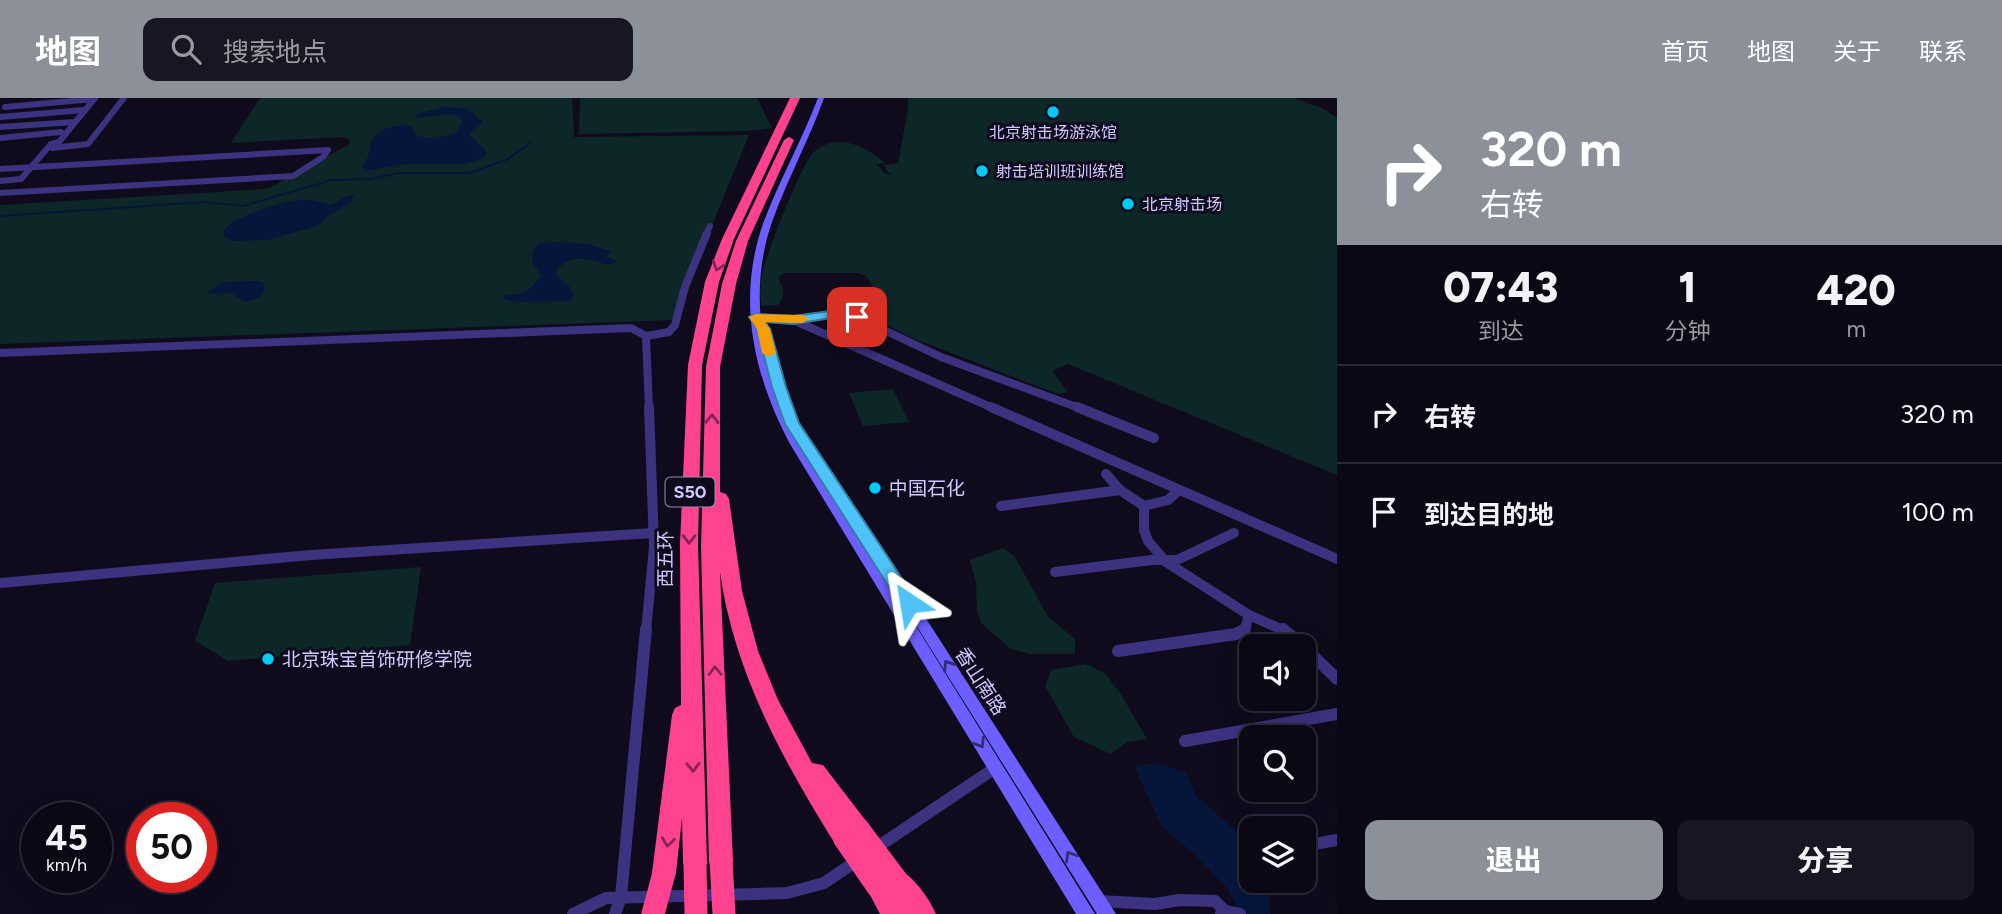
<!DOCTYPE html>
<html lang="zh">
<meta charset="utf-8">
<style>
body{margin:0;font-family:Figtree,"Noto Sans SC",sans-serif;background:#191623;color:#f1f3f6;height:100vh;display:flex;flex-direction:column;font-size:26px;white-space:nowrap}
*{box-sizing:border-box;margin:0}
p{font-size:23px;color:#9a9aa1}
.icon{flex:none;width:38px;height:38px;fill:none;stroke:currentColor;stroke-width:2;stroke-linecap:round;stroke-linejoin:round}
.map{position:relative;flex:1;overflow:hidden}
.details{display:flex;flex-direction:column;background:#0b0816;width:665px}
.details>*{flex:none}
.guide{background:#8c9099;color:#fff;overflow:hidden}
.tools{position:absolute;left:1239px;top:536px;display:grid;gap:14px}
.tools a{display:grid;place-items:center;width:77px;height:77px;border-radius:14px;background:#0b0816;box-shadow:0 7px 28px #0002,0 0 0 2px #2b2935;font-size:35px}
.speed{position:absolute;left:21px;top:704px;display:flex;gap:14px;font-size:35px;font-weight:700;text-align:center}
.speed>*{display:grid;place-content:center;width:91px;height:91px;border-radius:50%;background:#0b0816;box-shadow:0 7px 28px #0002,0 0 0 2px #2b2935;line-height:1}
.speed small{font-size:18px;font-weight:400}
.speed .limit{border:10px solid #d22;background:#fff;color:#111}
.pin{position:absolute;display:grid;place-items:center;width:60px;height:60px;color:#fff;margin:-30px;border-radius:14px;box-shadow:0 4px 10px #0006}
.me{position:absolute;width:77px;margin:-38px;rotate:327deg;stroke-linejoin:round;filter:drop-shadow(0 0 5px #0008)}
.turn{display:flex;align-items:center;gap:24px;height:147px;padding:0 28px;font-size:32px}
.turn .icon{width:91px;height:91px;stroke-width:2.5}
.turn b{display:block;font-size:49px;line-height:60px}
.eta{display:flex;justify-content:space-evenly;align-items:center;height:119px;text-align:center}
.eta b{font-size:42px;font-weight:800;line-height:49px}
.action{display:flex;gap:14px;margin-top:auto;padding:14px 28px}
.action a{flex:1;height:80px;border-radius:14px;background:#8c9099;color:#fff;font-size:28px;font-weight:800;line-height:80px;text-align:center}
.action a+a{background:#191623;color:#f1f3f6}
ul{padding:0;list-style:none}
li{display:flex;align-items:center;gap:21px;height:98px;padding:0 28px;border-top:2px solid #2b2935}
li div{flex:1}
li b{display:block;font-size:26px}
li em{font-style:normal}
header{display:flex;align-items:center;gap:42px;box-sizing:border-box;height:98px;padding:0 35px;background:#8c9099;color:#fff}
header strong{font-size:33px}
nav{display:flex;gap:38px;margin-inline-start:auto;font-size:24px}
.search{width:490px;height:63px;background:#191623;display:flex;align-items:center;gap:18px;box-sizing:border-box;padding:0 24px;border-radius:14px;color:#9a9aa1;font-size:26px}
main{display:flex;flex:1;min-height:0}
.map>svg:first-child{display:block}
.green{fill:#0d2728}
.water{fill:#06163b}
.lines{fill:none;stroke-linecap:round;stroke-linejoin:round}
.stream{stroke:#06163b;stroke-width:2}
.street-far3{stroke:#3b337f;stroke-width:6}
.street-far2{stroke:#3b337f;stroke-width:8}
.street-far1{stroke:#3b337f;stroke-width:10}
.street{stroke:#3b337f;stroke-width:12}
.secondary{fill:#6c5eff;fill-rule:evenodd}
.highway{fill:#ff4290;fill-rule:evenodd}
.highway-bridge{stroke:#ff4290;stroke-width:23}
.oneway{stroke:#872656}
.oneway2{stroke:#342c77}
.route{fill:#4fc3f7;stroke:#337fa1;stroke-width:2}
.slow{fill:#f59e0b}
.poi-dot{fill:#00caf2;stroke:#0f0b1d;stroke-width:2.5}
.labels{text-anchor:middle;stroke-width:6;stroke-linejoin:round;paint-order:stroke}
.far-poi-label{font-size:16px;fill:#d1c7ff;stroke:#0f0b1d;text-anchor:start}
.shield{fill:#0f0b1d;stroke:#978fbb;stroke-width:2}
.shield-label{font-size:18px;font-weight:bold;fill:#d1c7ff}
.poi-label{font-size:19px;fill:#d1c7ff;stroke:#0f0b1d;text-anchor:start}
.street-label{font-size:19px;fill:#d1c7ff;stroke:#0f0b1d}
</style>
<header>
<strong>地图</strong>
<div class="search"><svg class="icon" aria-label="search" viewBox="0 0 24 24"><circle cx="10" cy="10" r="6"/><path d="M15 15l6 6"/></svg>搜索地点</div>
<nav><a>首页</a><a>地图</a><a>关于</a><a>联系</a></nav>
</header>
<main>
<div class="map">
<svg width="1337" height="816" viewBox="0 0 1337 816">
<rect width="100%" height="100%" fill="#0f0b1d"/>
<g class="green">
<path d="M260 0H572L574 39 749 37 673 222 0 246V107L267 91 350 46 349 41 342 39 231 45Z"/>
<path d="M580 0H757L772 30 748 33 579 36Z"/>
<path d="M908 0H1294L1322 10 1337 20V377L1068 266 1052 273 1068 294 1058 296 912 240 867 216 859 206 860 200 870 193 872 188 866 178 857 175H784L778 180C784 192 786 195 778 207L762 208C759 199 761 185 762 176 767 155 802 62 816 52 840 35 865 48 885 65L877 66 884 75 891 77 883 67 898 65 908 11Z"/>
<path d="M893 291 909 324 863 328 849 295Z"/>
<path d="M1003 450 1015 459 1048 519 1075 541V556H1030L1011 551 982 526 977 514 976 484 970 462Z"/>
<path d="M421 469 410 547 228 563 195 543 215 485Z"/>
<path d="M1085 566 1105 575 1122 598 1147 641 1127 644 1111 656 1074 639 1045 588 1051 572Z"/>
</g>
<g class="water">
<path d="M444 9 467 10 483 24 469 36 487 54 484 60 465 66H407L366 73 363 68C368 61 369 55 371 46 374 30 398 26 411 28L417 38 434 41 455 35 462 26 461 19 449 16 416 20 417 16Z"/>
<path d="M354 97 351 104 328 118 318 128 267 142 232 143 225 139 223 134C230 119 281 104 298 102 310 100 321 104 331 107L347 98Z"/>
<path d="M558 144 587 146 611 153 608 159 616 164 607 167C589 160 573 156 557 171 556 181 560 180 567 186 570 188 571 194 574 198L570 203 519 204 506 202 502 197C524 197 529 195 541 177L533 166 532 154 539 145Z"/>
<path d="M257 183 264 185 265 192 261 199 245 204 231 195 207 196 221 184Z"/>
<path d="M1156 665 1186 674 1196 698 1233 730 1251 756V782H1266L1271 816H1240L1228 791 1191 753 1162 729 1134 668Z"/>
</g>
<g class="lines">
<path class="stream" d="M0 118 205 104 243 108 332 82 370 81 399 75H469L508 61 530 45"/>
<g class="street-far3">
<path d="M5 9 94 1"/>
<path d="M0 19 84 12"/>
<path d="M0 29 75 24"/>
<path d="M0 40 61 34"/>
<path d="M52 50 88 46 124 0"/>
<path d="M0 71 328 52 323 59 293 78 0 95"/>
<path d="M0 83 21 81 51 46 59 44 95 0"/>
<path d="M706 137 710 128"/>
</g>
<g class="street-far2">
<path d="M756 219 793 222 995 311"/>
<path d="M794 222 838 215 857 219 941 259 1082 311"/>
<path d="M646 238 669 234 675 227 685 189 707 135"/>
<path d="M0 255 631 230 646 238 649 311"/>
</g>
<g class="street-far1">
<path d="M991 309 1337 461"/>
<path d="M1077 309 1154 340"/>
<path d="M1106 376 1120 392 1144 408 1168 402 1179 392"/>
<path d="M1001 408 1120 392"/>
<path d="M1144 408V432L1148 443 1166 464 1249 517 1285 533"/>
<path d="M1055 474 1152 462H1177L1234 435"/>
<path d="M0 485 311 457 653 435"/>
<path d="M646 533 654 448 649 309"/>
<path d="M1242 533 1245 531 1249 517"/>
</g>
<g class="street">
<path d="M1283 531 1303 548"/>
<path d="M1304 549 1337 581"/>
<path d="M1118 553 1236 536 1245 531"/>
<path d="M1185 643 1337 616"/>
<path d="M1304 748 1337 742"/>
<path d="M873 752 995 670"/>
<path d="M1099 803 1155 806 1180 802 1215 803 1225 813"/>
<path d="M573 816 606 800 787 795 824 785 858 762"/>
<path d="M615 816 621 799 646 531"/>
<path d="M1221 816 1225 813 1240 816"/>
</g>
<path class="secondary" d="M818 0H824C809 42 787 82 772 124 745 201 765 287 807 355H815L835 379 1116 816H1097L825 382 1095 816H1076L790 346C753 276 736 200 764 123 780 81 802 42 818 0Z"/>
<g class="highway">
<path d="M790 0H800L734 141 719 184 702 267 698 446 707 765 704 774 695 777 686 774 683 765 682 720 676 775 673 784 664 787 655 784 652 775 672 617 675 610 681 607 680 446 688 267 705 184 722 141Z"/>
<path d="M789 39 794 42 748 143 736 186 720 269V394L726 396 729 401 742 493 758 553 778 602 812 665 823 667 866 723 870 731 866 739 856 742 853 749 845 753 837 749C784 664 734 575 720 474L733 763 730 772 721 775 712 772 709 763 701 449 706 269 722 186 736 143 784 42Z"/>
<path d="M897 771C913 777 929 800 936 816H880L866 789 869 780 878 777 886 780 888 774Z"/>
</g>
<g class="highway-bridge">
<path d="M858 731 897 783"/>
<path d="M845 741 878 789"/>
<path d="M721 763 724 816"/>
<path d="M695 765 696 816"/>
<path d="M653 816 664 775"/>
</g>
</g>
<defs><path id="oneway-chevron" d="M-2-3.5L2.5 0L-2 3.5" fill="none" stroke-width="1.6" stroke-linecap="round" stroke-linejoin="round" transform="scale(1.75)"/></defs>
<g class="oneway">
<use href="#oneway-chevron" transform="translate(718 168) rotate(109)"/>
<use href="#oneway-chevron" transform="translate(712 321) rotate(-89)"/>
<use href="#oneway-chevron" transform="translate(689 441) rotate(91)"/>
<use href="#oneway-chevron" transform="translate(715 573) rotate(-92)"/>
<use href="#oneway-chevron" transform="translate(693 669) rotate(89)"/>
<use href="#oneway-chevron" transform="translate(668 744) rotate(97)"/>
</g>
<g class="oneway2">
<use href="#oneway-chevron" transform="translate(948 567) rotate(-123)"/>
<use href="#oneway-chevron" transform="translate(980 645) rotate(59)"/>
<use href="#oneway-chevron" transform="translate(1070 758) rotate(-122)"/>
</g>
<path class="route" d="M838 212 863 219 857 223 838 219 793 226 765 224 770 231 786 289 799 325 915 500 918 505 915 511 909 513 903 511 785 326 772 289 757 231 749 219 756 216 793 218Z"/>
<path class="slow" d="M756 216 803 217 809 221 803 225 765 224 770 231 776 255 769 259 762 255 757 231 749 219Z"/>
<g class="poi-dot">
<circle cx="1053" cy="14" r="7"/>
<circle cx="982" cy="73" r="7"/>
<circle cx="1128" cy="106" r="7"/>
<circle cx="875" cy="390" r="7"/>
<circle cx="268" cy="561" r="7"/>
</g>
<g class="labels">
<g class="far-poi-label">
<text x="1053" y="40" text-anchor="middle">北京射击场游泳馆</text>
<text x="996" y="79">射击培训班训练馆</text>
<text x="1142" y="112">北京射击场</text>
</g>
<rect class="shield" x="665.5" y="379.5" width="49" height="29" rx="5"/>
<g class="shield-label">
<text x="690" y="400">S50</text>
</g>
<g class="poi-label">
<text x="889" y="397">中国石化</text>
<text x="282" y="568">北京珠宝首饰研修学院</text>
</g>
<g class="street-label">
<text transform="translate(665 461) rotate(-90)" y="7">西五环</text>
<text transform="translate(981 583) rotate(57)" y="7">香山南路</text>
</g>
</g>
</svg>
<div class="tools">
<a><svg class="icon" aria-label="sound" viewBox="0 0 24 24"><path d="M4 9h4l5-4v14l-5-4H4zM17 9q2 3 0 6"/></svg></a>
<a><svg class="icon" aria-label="search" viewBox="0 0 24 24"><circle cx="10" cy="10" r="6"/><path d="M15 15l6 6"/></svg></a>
<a><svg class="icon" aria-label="layers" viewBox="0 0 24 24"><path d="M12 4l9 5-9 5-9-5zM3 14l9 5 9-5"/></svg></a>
</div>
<div class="speed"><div>45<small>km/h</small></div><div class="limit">50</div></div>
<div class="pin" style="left:857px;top:219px;background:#d93025"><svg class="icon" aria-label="arrive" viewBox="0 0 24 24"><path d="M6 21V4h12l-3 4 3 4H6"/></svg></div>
<svg class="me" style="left:909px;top:505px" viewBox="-20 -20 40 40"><path d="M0-17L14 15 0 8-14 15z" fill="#4fc3f7" stroke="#fff" stroke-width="4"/></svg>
</div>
<section class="details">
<div class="guide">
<div class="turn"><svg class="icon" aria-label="right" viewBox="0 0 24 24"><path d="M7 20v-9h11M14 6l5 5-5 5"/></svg><div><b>320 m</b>右转</div></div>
</div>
<div class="eta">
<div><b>07:43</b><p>到达</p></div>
<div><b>1</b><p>分钟</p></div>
<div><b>420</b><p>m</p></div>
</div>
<ul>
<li><svg class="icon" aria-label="right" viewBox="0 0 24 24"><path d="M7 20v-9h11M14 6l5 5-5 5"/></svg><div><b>右转</b></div><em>320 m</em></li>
<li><svg class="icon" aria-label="arrive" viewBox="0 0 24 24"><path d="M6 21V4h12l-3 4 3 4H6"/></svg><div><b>到达目的地</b></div><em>100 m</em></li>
</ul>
<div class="action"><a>退出</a><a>分享</a></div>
</section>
</main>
